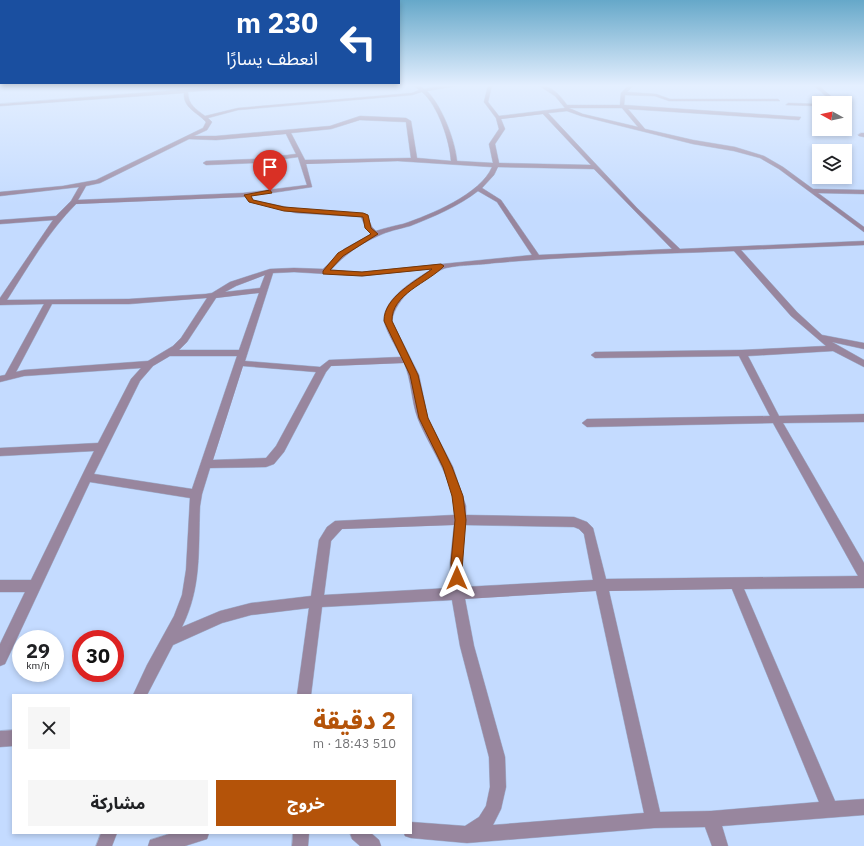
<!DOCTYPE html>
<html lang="ar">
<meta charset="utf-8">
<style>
body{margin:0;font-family:"IBM Plex Sans","Noto Sans Arabic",sans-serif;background:#f6f6f6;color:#202124;direction:rtl;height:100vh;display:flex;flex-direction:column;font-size:15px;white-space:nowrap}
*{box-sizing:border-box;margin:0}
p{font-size:13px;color:#757577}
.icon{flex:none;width:22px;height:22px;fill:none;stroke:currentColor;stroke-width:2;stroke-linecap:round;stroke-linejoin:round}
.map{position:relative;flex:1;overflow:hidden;direction:ltr}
.details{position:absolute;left:12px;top:694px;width:400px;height:140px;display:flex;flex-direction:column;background:#fff;border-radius:0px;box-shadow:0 2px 6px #0003;direction:rtl}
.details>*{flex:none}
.hud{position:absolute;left:0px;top:0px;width:400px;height:84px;box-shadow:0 2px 6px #0003;direction:rtl;background:#1a4fa0;color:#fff;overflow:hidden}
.needle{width:26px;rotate:278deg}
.fabs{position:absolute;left:812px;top:96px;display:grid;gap:8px}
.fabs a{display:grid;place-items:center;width:40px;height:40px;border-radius:0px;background:#fff;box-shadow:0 2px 6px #0003;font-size:20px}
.speed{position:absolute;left:12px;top:630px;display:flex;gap:8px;font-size:20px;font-weight:700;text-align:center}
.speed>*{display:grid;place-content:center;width:52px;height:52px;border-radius:50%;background:#fff;box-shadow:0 2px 6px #0003;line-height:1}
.speed small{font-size:10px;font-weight:400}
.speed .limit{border:6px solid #d22;background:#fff;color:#111}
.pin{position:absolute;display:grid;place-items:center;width:34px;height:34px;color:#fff;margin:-41px -17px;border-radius:50% 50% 50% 0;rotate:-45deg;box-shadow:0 0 4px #0007}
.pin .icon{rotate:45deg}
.me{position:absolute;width:44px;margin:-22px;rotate:0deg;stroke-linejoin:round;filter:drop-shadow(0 0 3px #0008)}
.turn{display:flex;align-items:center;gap:14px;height:84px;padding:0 16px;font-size:18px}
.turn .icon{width:52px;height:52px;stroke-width:2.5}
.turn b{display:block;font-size:28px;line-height:34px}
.round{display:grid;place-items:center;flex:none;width:42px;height:42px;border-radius:0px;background:#f6f6f6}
.overview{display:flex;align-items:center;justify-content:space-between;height:68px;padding:0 16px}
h1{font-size:24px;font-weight:800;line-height:30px;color:#b45309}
.button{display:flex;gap:8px;margin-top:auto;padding:8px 16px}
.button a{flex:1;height:46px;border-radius:0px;background:#b45309;color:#fff;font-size:16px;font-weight:800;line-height:46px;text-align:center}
.button a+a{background:#f6f6f6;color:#202124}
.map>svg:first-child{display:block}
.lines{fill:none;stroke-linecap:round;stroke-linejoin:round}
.minor-casing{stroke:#a1b6d7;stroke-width:1}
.minor{fill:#98869e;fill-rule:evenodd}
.route{fill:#b45309;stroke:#753606}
</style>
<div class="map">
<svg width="864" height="846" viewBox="0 0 864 846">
<rect width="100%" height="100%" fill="#c4dbff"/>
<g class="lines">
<g class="minor-casing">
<g id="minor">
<path d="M242 85H268L188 92C188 105 196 109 205 116L238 108 412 93 419 90 413 85H418L424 89 443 85H461L427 91C442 106 455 140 457 161L493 163 489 144 499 129 496 118 484 102 488 85H492L488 102 499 116 565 108 555 96 538 85C551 85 560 95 567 105H620L621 93 629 85H634L627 92 656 94 670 99H778L780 101H669L655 96 625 95 624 105 801 117 799 120 628 109 645 129 693 140 735 147 764 156 783 167 813 189 864 190V194L818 193 864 227V232L779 169 760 158 734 151 693 144 581 116 567 111 548 113 637 208 680 249 864 241V245L741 250 797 312 822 335 864 343V349L832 342 864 360V367L833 351 748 356 779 416 864 414V422L783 423 864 563V588L744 589 835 801 864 799V815L722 826 728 846H712L705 827 654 828 467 843 411 838 405 836 404 833H411V822L465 826 479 817 486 806 490 787 489 757 460 646 452 600 322 607 311 695H297L309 608 251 615 222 623 173 645 147 695H133L147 665 174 616 182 595 186 570 190 498 90 482 5 664 0 666V644L25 592H0V580H31L94 451 0 456V448L98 443 131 379 141 368 24 376 0 382V376L5 375 44 304 0 305V298L53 220 0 224V220L56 216 71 201 79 187 0 196V192L63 186 96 180 203 128 206 122C197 112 183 108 184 93L0 106V104ZM422 92C438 105 450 142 451 161L417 158 411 121 406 118 360 116 330 126 216 136H194L207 130 212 122 208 118 238 110 412 95ZM569 108H622L638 127 583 114ZM543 114 591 165 499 163 495 144 505 129 501 119ZM360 120 406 122 411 158 305 160 291 133 331 129ZM286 134 296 154 254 159 206 161 203 163 206 165 254 163 298 157 307 185 243 193 78 200 86 186 100 183 189 139 216 140ZM398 161 492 167C481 194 430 215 403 224 394 226 385 228 376 231L372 227 366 214 296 209 253 200 251 196 312 187 306 164ZM498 167 594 169 672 249 539 255 501 200 482 188 494 175ZM478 191 497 202 532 255 362 272 331 270C344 255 360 244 378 236 388 231 399 229 410 226 433 217 459 206 478 191ZM245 197 249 202 296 213 361 217 366 228 371 234 344 249 323 269 294 268 270 269 230 282 212 293 206 294 129 299 7 300C28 267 48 232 76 204ZM734 251 791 316 826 346 742 350 595 352 591 355 595 358 739 356 770 416 587 419 582 423 587 427 773 423 858 576 606 579 593 528 587 522 574 517 466 515V506L453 467 428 418 419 375 392 321C395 298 423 278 443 269 452 265 482 265 494 263 574 256 654 254 734 251ZM432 269C416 279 383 298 384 320 384 327 397 349 401 357L329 360 320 367 245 361 273 273 294 272 362 276ZM265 275 260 288 225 292 236 286ZM259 293 239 350H179L187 342 216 298ZM207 298 181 338 173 346 148 361 24 370 16 372 52 304H129ZM170 356H237L192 489 94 474 140 381 153 366ZM404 363C412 381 411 401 418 419 431 451 455 480 454 515L335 521 327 527 319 540 311 596 251 603 220 611 182 627C202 587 198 550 200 506L202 494 210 468 266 467 274 464 284 452 326 372 331 366ZM243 366 316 372 276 446 266 458 213 460ZM454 525 450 563V588L324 595 331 541 342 529ZM465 525 574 527 579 529 584 534 593 580 463 587 462 563ZM732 589 819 802 711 811 660 812 609 591ZM596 591 644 813 493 825 501 809 506 787 505 757 474 646 465 599Z"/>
<path d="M813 85H818L839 103H834Z"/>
<path d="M788 103 819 104V106L786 105Z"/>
<path d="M861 133H864V137L859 136 858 135Z"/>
<path d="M13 730V746L0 747V731Z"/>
<path d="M101 833H117L112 846H96Z"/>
<path d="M172 833H209L207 839 185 846H148L150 840Z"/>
<path d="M293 833H309L308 846H292Z"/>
<path d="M350 833H371L379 840 381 846H360L352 839Z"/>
</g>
</g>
<use href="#minor" class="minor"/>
</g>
<linearGradient id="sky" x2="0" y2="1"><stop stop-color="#66a8c9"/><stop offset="0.42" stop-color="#e4efff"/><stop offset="1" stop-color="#e4efff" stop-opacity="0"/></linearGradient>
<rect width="864" height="204" fill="url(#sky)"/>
<path class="route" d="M270 190 272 193 251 196 253 200 284 207 363 213 368 215 371 228 378 234 343 256 330 270 362 272 441 264 444 266C428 283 391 294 392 321L418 375 428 418 452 467 463 496 466 520 461 582 457 583 453 582 451 563 455 520 452 496 443 467 419 418 410 375 384 321C384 297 415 282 432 269L362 276 323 274V271L338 253 371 234 365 228 363 217 284 211 249 202 244 195Z"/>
</svg>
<div class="fabs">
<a><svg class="needle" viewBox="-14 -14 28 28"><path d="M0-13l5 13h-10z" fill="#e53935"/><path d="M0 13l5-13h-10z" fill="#757577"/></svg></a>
<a><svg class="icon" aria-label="layers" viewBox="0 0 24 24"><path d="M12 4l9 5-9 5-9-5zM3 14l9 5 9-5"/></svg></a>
</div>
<div class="speed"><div>29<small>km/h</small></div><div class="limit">30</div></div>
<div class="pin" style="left:270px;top:191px;background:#d93025"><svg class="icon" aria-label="arrive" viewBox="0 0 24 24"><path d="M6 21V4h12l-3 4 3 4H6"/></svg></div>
<svg class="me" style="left:457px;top:578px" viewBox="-20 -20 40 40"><path d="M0-17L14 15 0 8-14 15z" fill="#b45309" stroke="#fff" stroke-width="4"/></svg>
<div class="hud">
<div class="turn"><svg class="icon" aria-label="left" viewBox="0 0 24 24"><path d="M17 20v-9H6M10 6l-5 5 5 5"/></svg><div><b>230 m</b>انعطف يسارًا</div></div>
</div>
<section class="details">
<div class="overview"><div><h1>2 دقيقة</h1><p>510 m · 18:43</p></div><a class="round"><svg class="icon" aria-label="close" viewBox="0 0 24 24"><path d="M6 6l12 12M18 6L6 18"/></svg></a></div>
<div class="button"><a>خروج</a><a>مشاركة</a></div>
</section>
</div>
